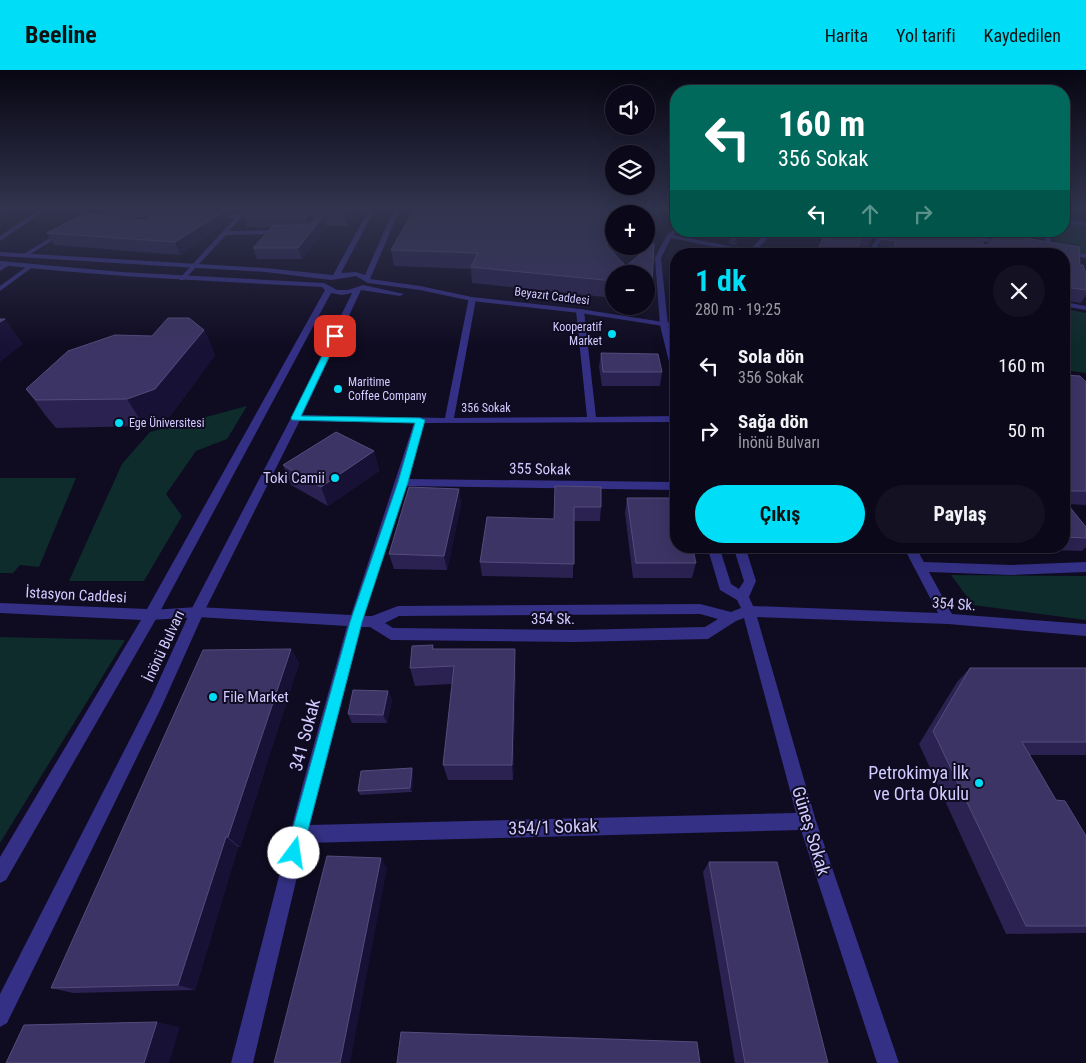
<!DOCTYPE html>
<html lang="tr">
<meta charset="utf-8">
<style>
body{margin:0;font-family:"Roboto Condensed",sans-serif;background:#141122;color:#f1f3f6;height:100vh;display:flex;flex-direction:column;font-size:19px;white-space:nowrap}
*{box-sizing:border-box;margin:0}
p{font-size:16px;color:#9a9aa2}
.icon{flex:none;width:28px;height:28px;fill:none;stroke:currentColor;stroke-width:2;stroke-linecap:round;stroke-linejoin:round}
.map{position:relative;flex:1;overflow:hidden}
.details{position:absolute;left:670px;top:178px;width:400px;height:305px;display:flex;flex-direction:column;background:#0b0819;border-radius:20px;box-shadow:0 5px 20px #0002,0 0 0 1px #2b2938}
.details>*{flex:none}
.banner{position:absolute;left:670px;top:15px;width:400px;height:152px;border-radius:20px;box-shadow:0 5px 20px #0002,0 0 0 1px #2b2938;background:#00695c;color:#fff;overflow:hidden}
.fabs{position:absolute;left:605px;top:15px;display:grid;gap:10px}
.fabs a{display:grid;place-items:center;width:50px;height:50px;border-radius:50%;background:#0b0819;box-shadow:0 5px 20px #0002,0 0 0 1px #2b2938;font-size:25px}
.pin{position:absolute;display:grid;place-items:center;width:42px;height:42px;color:#fff;margin:-21px;border-radius:10px;box-shadow:0 2px 8px #0006}
.me{position:absolute;width:55px;margin:-28px;rotate:14deg;stroke-linejoin:round;filter:drop-shadow(0 0 4px #0008)}
.turn{display:flex;align-items:center;gap:18px;height:105px;padding:0 25px;font-size:22px}
.turn .icon{width:65px;height:65px;stroke-width:2.5}
.turn b{display:block;font-size:35px;line-height:42px}
.lanes{display:flex;align-items:center;height:48px;padding:0 25px;background:#0003;justify-content:center;gap:25px;direction:ltr}
.lanes .off{opacity:.35}
.round{display:grid;place-items:center;flex:none;width:52px;height:52px;border-radius:26px;background:#141122}
.head{display:flex;align-items:center;justify-content:space-between;height:85px;padding:0 25px}
h1{font-size:30px;font-weight:700;line-height:38px;color:#00ddf6}
.primary-button{display:flex;gap:10px;margin-top:auto;padding:10px 25px}
.primary-button a{flex:1;height:58px;border-radius:30px;background:#00ddf6;color:#111;font-size:20px;font-weight:700;line-height:58px;text-align:center}
.primary-button a+a{background:#141122;color:#f1f3f6}
ul{padding:0;list-style:none}
li{display:flex;align-items:center;gap:15px;height:65px;padding:0 25px}
li div{flex:1}
li b{display:block;font-size:19px}
li em{font-style:normal}
header{display:flex;align-items:center;gap:30px;box-sizing:border-box;height:70px;padding:0 25px;background:#00ddf6;color:#111}
header strong{font-size:24px}
nav{display:flex;gap:28px;margin-inline-start:auto;font-size:18px}
.map>svg:first-child{display:block}
.green{fill:#0d2c2b}
.lines{fill:none;stroke-linecap:round;stroke-linejoin:round}
.minor{fill:#343085;fill-rule:evenodd}
.tertiary{fill:#343085;fill-rule:evenodd}
.wall{fill:#2b2251}
.shaded-wall{fill:#181136}
.building{fill:#3c3464;stroke:#544c7c}
.route{fill:#00ddf6;stroke:#0090a0}
.poi-dot{fill:#00ddf6;stroke:#0f0b21;stroke-width:2}
.labels{text-anchor:middle;stroke-width:4;stroke-linejoin:round;paint-order:stroke}
.far-street-label{font-size:12px;fill:#d1cbff;stroke:#0f0b21}
.far-poi-label{font-size:12px;fill:#d1cbff;stroke:#0f0b21;text-anchor:start}
.street-label{font-size:15px;fill:#d1cbff;stroke:#0f0b21}
.poi-label{font-size:15px;fill:#d1cbff;stroke:#0f0b21;text-anchor:end}
.near-street-label{font-size:18px;fill:#d1cbff;stroke:#0f0b21}
.near-poi-label{font-size:18px;fill:#d1cbff;stroke:#0f0b21;text-anchor:end}
</style>
<header>
<strong>Beeline</strong>
<nav><a>Harita</a><a>Yol tarifi</a><a>Kaydedilen</a></nav>
</header>
<div class="map">
<svg width="1086" height="993" viewBox="0 0 1086 993">
<rect width="100%" height="100%" fill="#0f0b21"/>
<g class="green">
<path d="M1064 151 1086 155V184L1054 179 1055 161H1064Z"/>
<path d="M1064 239 1086 243V303L1064 300Z"/>
<path d="M247 336 227 369 196 381 166 424 182 446 144 511H69L122 394 150 362Z"/>
<path d="M0 408H76L39 497 20 495 13 503H0Z"/>
<path d="M951 505 1086 506V550L973 535Z"/>
<path d="M0 567 125 570 0 773Z"/>
</g>
<g class="lines">
<g class="minor">
<path d="M40 139H47L0 171V166Z"/>
<path d="M70 139H79L93 143H170L173 145 170 147H94L87 151 84 149 88 145Z"/>
<path d="M249 139H256L242 147 229 161 283 160 286 162 283 164 226 165 184 210H180V208L235 148H213L211 145 239 144Z"/>
<path d="M1064 149 1086 152V156L1064 153Z"/>
<path d="M676 157 677 161 673 165 750 180 767 161H774L756 181 762 184H748L671 168 661 188 668 255 676 288V307L672 304 660 255 655 188 667 165Z"/>
<path d="M63 160 68 161 27 186 22 185Z"/>
<path d="M1046 161H1052L1050 180 1047 182 1044 180Z"/>
<path d="M968 165 1007 172 1010 174 1007 176 966 168V166Z"/>
<path d="M1064 181 1086 184V188L1061 184Z"/>
<path d="M6 193 11 194 0 201V196Z"/>
<path d="M29 195 34 196 0 221V216Z"/>
<path d="M469 227 476 229 454 348 587 347 576 241 580 239 584 241 596 347 676 346V352L424 353 408 409 676 412V420L405 416 364 546H372L398 536 700 534 731 542 741 538 737 530 720 520 707 476H719L731 514 739 519 744 511 733 476H745L756 511 749 527 753 536 938 543 903 476H915L924 492 1011 495 1086 492V502L1011 505 929 502 952 544 1086 554V566L948 554 757 547 816 751 899 993H877L801 760 305 773 253 993H231L302 717 347 556 197 547 151 550 146 549 144 545 146 541 151 540 197 537 351 545 414 353 296 351 291 348 296 345 445 348ZM700 544 718 549 705 557 573 560 393 558 385 553 399 546ZM744 548 796 743 310 755 361 557H370L391 570 573 572 708 569 736 551Z"/>
<path d="M1064 232 1086 236V240L1064 236Z"/>
</g>
<g class="tertiary">
<path d="M369 139H375L341 203 356 202 365 205 394 139H400L370 209 420 216 472 227 580 239 676 254V258L580 243 472 231 420 220 368 213 356 206 331 210 265 202 0 186V182L265 198 333 205Z"/>
<path d="M881 161H887L873 184H867Z"/>
<path d="M0 191 122 202 324 213 337 220H348L363 215 404 224 400 226 361 220 301 348 204 542 161 638 7 953 0 957V924L151 628 190 542 291 348 352 223 342 225 331 223 156 549 6 810 0 813V787L141 550 0 543V533L147 539 325 220 322 217C214 211 107 207 0 195Z"/>
</g>
</g>
<g class="wall">
<path d="M322 139H357L348 156H327L302 189H257L253 178 271 158 247 157 244 147 319 144Z"/>
<path d="M226 140 230 151 180 185 54 175 47 163Z"/>
<path d="M414 140 621 143 614 144V176H620V178L614 183 626 196 654 173 652 214 650 232 646 231V204H614V228L472 213 471 199 394 196 391 180Z"/>
<path d="M730 161H745L735 175 729 174Z"/>
<path d="M879 161 868 178 858 176 856 184H816L827 169Z"/>
<path d="M887 161H984L982 172 984 175 988 174 994 163 1079 177 1080 195H1083L1086 203V225L1081 233 1064 230V184H891V183L878 180 882 169Z"/>
<path d="M204 260 215 285 170 346 144 356 56 358 46 346 26 319 152 266Z"/>
<path d="M601 283 662 302 660 316H602L599 297Z"/>
<path d="M1064 305 1086 312V435L1067 434 1086 457V477L1082 481 991 478 987 484 934 483 930 476H1064Z"/>
<path d="M374 381 379 401 328 436 291 415 283 395Z"/>
<path d="M555 416 601 437 600 451H574L573 508 482 506 480 492 554 449Z"/>
<path d="M459 419 461 434 447 500 394 499 389 484Z"/>
<path d="M627 428 696 493 692 508H633L625 443Z"/>
<path d="M433 575 434 579 516 597 513 710H448L443 695 452 614 415 616 410 598Z"/>
<path d="M291 579 299 593 240 777H238L195 920 73 923 51 918Z"/>
<path d="M970 598H1086V685H1029L1056 730 1086 766V863L1006 864 919 674 957 612Z"/>
<path d="M388 621 392 630 387 653H352L348 644Z"/>
<path d="M412 698 413 702 412 722 360 725 358 721Z"/>
<path d="M709 792 828 993H735L703 802Z"/>
</g>
<g class="shaded-wall">
<path d="M6 139H18L0 158V146Z"/>
<path d="M312 139H317L319 144 309 158 306 148Z"/>
<path d="M349 139H357L348 156 345 145Z"/>
<path d="M226 140 230 151 180 185 175 172Z"/>
<path d="M324 145 327 156 302 189 298 178Z"/>
<path d="M739 161H745L735 175 737 164Z"/>
<path d="M876 161H879L868 178 873 167Z"/>
<path d="M614 169V176H620V178L605 191 606 175Z"/>
<path d="M5 249 23 274 0 292V252Z"/>
<path d="M204 260 215 285 170 346 144 356 127 329Z"/>
<path d="M374 381 379 401 328 436 321 417Z"/>
<path d="M459 419 461 434 447 500 444 486Z"/>
<path d="M291 579 299 593 240 777 228 767Z"/>
<path d="M515 579 516 597 513 710 512 695Z"/>
<path d="M388 621 392 630 387 653 383 645Z"/>
<path d="M412 698 413 702 412 722 410 718Z"/>
<path d="M226 767 238 777 195 920 178 915Z"/>
<path d="M381 788 387 798 350 993H340Z"/>
<path d="M157 952 180 957 169 993H144Z"/>
</g>
<g class="building">
<path d="M0 139H6L0 146Z"/>
<path d="M164 139 226 140 175 172 47 163 82 145 146 150Z"/>
<path d="M252 139H312L306 148 244 147Z"/>
<path d="M322 139H349L345 145H324L298 178H253L273 156 311 154Z"/>
<path d="M414 140 621 143 614 144V169L606 175 626 196 654 173 652 214H646V204H614V211L471 197 478 183 391 180Z"/>
<path d="M731 161H739L737 164 731 163Z"/>
<path d="M831 161H876L873 167 862 165 856 182 845 180 843 184H816L823 168 827 169Z"/>
<path d="M887 161H984L982 172 984 175 991 174 994 163 1079 177 1080 195H1083L1086 203V220L1064 217V184H892L896 171 882 169Z"/>
<path d="M735 177 772 184H730Z"/>
<path d="M168 248H189L204 260 155 319 127 329 36 330 26 319 68 281 115 265 152 266Z"/>
<path d="M0 249H5L0 252Z"/>
<path d="M601 283 658 284 662 302H603Z"/>
<path d="M1064 305 1080 306 1086 312V421H1064Z"/>
<path d="M336 362 374 381 321 417 283 395Z"/>
<path d="M555 416 601 417V437H574V494L480 492 487 447 554 449Z"/>
<path d="M409 417 459 419 444 486 389 484Z"/>
<path d="M627 428H676V476H692L696 493H636Z"/>
<path d="M1064 430 1086 457V468L1064 467Z"/>
<path d="M433 575 432 579H515L512 695H443L454 596 410 598 412 576Z"/>
<path d="M291 579 228 767H226L178 915 51 918 203 580Z"/>
<path d="M970 598H1086V672H1022L1056 730 1065 731 1086 766V856H1026L933 661Z"/>
<path d="M353 620 388 621 383 645 348 644Z"/>
<path d="M412 698 410 718 358 721 361 701Z"/>
<path d="M327 786 381 788 340 993H274Z"/>
<path d="M709 792H777L828 993H745Z"/>
<path d="M157 952 144 993H6L24 955Z"/>
<path d="M401 962 697 972 700 993H397Z"/>
</g>
<linearGradient id="sky" x2="0" y2="1"><stop stop-color="#080612"/><stop offset="0.5" stop-color="#31344e"/><stop offset="1" stop-color="#31344e" stop-opacity="0"/></linearGradient>
<rect width="1086" height="278" fill="url(#sky)"/>
<path class="route" d="M333 264 339 266 301 346 420 348 425 350 408 412 362 552 302 783 300 789 294 791 288 789 286 783 350 552 398 412 415 353 292 350 291 348Z"/>
<g class="poi-dot">
<circle cx="612" cy="264" r="5"/>
<circle cx="338" cy="319" r="5"/>
<circle cx="119" cy="353" r="5"/>
<circle cx="335" cy="408" r="5"/>
<circle cx="213" cy="627" r="5"/>
<circle cx="979" cy="713" r="5"/>
</g>
<g class="labels">
<g class="far-street-label">
<text transform="translate(552 226) rotate(7)" y="4">Beyazıt Caddesi</text>
<text x="486" y="342">356 Sokak</text>
</g>
<g class="far-poi-label">
<text x="602" y="261" text-anchor="end">Kooperatif<tspan x="602" dy="14">Market</tspan></text>
<text x="348" y="316">Maritime<tspan x="348" dy="14">Coffee Company</tspan></text>
<text x="129" y="357">Ege Üniversitesi</text>
</g>
<g class="street-label">
<text transform="translate(540 399) rotate(1)" y="5">355 Sokak</text>
<text transform="translate(76 525) rotate(3)" y="5">İstasyon Caddesi</text>
<text transform="translate(954 534) rotate(4)" y="5">354 Sk.</text>
<text x="553" y="554">354 Sk.</text>
<text transform="translate(164 576) rotate(-65)" y="5">İnönü Bulvarı</text>
</g>
<g class="poi-label">
<text x="325" y="413">Toki Camii</text>
<text x="223" y="632" text-anchor="start">File Market</text>
</g>
<g class="near-street-label">
<text transform="translate(305 665) rotate(-75)" y="6">341 Sokak</text>
<text transform="translate(553 757) rotate(-2)" y="6">354/1 Sokak</text>
<text transform="translate(811 761) rotate(73)" y="6">Güneş Sokak</text>
</g>
<g class="near-poi-label">
<text x="969" y="709">Petrokimya İlk<tspan x="969" dy="21">ve Orta Okulu</tspan></text>
</g>
</g>
</svg>
<div class="fabs">
<a><svg class="icon" aria-label="sound" viewBox="0 0 24 24"><path d="M4 9h4l5-4v14l-5-4H4zM17 9q2 3 0 6"/></svg></a>
<a><svg class="icon" aria-label="layers" viewBox="0 0 24 24"><path d="M12 4l9 5-9 5-9-5zM3 14l9 5 9-5"/></svg></a>
<a>+</a>
<a>−</a>
</div>
<div class="pin" style="left:335px;top:266px;background:#d93025"><svg class="icon" aria-label="arrive" viewBox="0 0 24 24"><path d="M6 21V4h12l-3 4 3 4H6"/></svg></div>
<svg class="me" style="left:294px;top:783px" viewBox="-20 -20 40 40"><circle r="19" fill="#fff"/><path d="M0-13L10 11 0 6-10 11z" fill="#00ddf6"/></svg>
<div class="banner">
<div class="turn"><svg class="icon" aria-label="left" viewBox="0 0 24 24"><path d="M17 20v-9H6M10 6l-5 5 5 5"/></svg><div><b>160 m</b>356 Sokak</div></div>
<div class="lanes"><svg class="icon" aria-label="left" viewBox="0 0 24 24"><path d="M17 20v-9H6M10 6l-5 5 5 5"/></svg><svg class="icon off" aria-label="ahead" viewBox="0 0 24 24"><path d="M12 20V5M6 11l6-6 6 6"/></svg><svg class="icon off" aria-label="right" viewBox="0 0 24 24"><path d="M7 20v-9h11M14 6l5 5-5 5"/></svg></div>
</div>
<section class="details">
<div class="head"><div><h1>1 dk</h1><p>280 m · 19:25</p></div><a class="round"><svg class="icon" aria-label="close" viewBox="0 0 24 24"><path d="M6 6l12 12M18 6L6 18"/></svg></a></div>
<ul>
<li><svg class="icon" aria-label="left" viewBox="0 0 24 24"><path d="M17 20v-9H6M10 6l-5 5 5 5"/></svg><div><b>Sola dön</b><p>356 Sokak</p></div><em>160 m</em></li>
<li><svg class="icon" aria-label="right" viewBox="0 0 24 24"><path d="M7 20v-9h11M14 6l5 5-5 5"/></svg><div><b>Sağa dön</b><p>İnönü Bulvarı</p></div><em>50 m</em></li>
</ul>
<div class="primary-button"><a>Çıkış</a><a>Paylaş</a></div>
</section>
</div>
